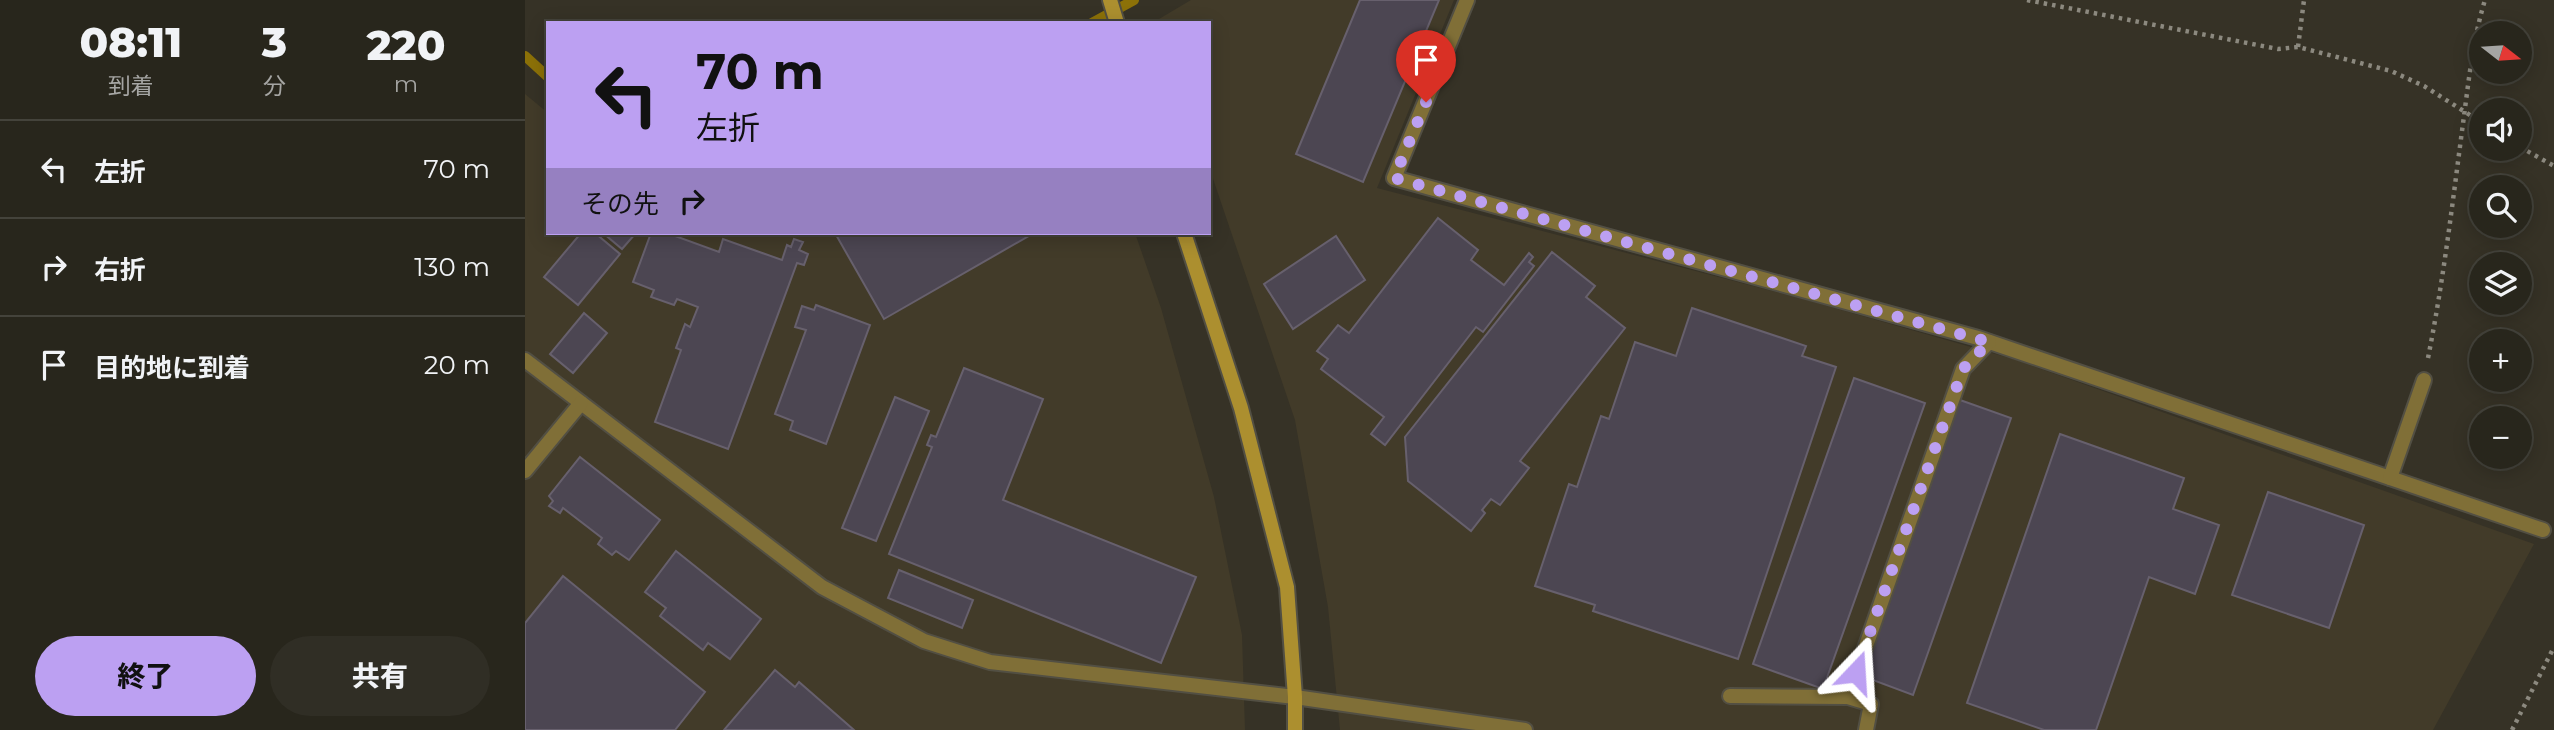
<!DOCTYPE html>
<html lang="ja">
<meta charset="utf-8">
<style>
body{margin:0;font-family:Montserrat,"Noto Sans JP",sans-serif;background:#302e25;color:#f1f3f6;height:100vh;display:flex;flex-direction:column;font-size:26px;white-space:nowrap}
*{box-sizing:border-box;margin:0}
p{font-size:23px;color:#a5a5a3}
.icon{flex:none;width:38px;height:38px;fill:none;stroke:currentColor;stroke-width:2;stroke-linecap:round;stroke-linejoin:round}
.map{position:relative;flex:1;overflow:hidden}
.details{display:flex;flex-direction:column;background:#28261c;width:525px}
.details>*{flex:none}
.guide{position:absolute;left:21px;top:21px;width:665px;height:214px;border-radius:0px;box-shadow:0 4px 18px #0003,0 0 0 2px #44433b;background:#bca0f2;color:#111;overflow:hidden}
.needle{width:46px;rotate:107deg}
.tools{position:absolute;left:1944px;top:21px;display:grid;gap:14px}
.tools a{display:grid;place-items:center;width:63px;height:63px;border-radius:50%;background:#28261c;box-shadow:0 4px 18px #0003,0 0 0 2px #44433b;font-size:35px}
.pin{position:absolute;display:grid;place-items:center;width:60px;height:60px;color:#fff;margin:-72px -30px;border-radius:50% 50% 50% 0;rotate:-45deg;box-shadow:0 0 7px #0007}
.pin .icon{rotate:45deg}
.me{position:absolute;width:77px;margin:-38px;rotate:20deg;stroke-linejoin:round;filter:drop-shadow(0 0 5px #0008)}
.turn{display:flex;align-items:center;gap:24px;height:147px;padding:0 35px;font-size:32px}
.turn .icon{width:91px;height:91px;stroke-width:2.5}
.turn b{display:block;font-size:49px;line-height:60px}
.then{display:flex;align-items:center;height:66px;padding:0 35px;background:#0003;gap:14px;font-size:26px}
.eta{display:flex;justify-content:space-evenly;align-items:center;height:119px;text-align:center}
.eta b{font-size:42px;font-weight:800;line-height:49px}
.button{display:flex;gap:14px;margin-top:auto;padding:14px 35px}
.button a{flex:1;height:80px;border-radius:42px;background:#bca0f2;color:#111;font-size:28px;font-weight:800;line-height:80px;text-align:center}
.button a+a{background:#302e25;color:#f1f3f6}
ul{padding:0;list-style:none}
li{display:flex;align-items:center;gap:21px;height:98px;padding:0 35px;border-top:2px solid #44433b}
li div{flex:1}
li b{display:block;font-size:26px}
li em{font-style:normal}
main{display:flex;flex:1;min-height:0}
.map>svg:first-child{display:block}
.built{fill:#423b29}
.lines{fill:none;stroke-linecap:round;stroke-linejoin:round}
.stream{stroke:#8c7108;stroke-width:10}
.building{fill:#4c4652;stroke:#67606d;stroke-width:2}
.lane-casing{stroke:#524f43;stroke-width:18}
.street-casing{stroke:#524f43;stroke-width:18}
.secondary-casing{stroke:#524f43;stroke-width:18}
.path{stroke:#8c897f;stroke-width:4.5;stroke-dasharray:3.5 5;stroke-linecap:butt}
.lane{stroke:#806f37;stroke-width:14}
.street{stroke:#806f37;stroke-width:14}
.secondary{stroke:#ac8f2f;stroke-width:14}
.route{stroke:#bca0f2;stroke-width:12;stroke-dasharray:0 21.6}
</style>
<main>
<section class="details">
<div class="eta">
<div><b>08:11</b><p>到着</p></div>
<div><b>3</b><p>分</p></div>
<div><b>220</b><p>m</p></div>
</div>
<ul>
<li><svg class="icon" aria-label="left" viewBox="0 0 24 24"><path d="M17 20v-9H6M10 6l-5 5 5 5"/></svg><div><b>左折</b></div><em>70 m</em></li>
<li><svg class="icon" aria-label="right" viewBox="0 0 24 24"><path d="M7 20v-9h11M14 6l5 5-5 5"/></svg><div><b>右折</b></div><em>130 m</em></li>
<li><svg class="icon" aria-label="arrive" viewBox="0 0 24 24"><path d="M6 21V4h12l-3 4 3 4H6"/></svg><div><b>目的地に到着</b></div><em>20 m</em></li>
</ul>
<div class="button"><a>終了</a><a>共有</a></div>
</section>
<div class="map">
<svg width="2029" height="730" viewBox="0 0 2029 730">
<rect width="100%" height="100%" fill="#363226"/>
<g class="built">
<path d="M666 0H929L852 188 1278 299 1488 359 2009 544 1908 730H815L803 607 770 420 684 167V23H635L634 19Z"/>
<path d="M0 94 23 113V233H610L636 308 689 497 717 635 720 730H0Z"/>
</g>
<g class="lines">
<g class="stream">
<path d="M567 23 609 0"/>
<path d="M0 56 23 77"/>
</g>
</g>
<g class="building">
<path d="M835 0H914L838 182 771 154Z"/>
<path d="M913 218 953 250 946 260 979 285 1004 253 1008 257 1004 262 1009 266 958 332 951 327 860 445 846 434 859 417 796 369 803 359 792 351 813 325 824 333Z"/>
<path d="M56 233H70L95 254 53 305 19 277Z"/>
<path d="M78 233H111L97 249Z"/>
<path d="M126 233H142L194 252 198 239 257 260 262 245 266 247 269 239 278 242 274 250 283 254 279 265 272 263 203 449 130 422 156 350 151 348 160 324 165 327 173 307 152 299 149 305 126 297 129 290 108 282Z"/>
<path d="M310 233H509L359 319Z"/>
<path d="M811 236 840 280 768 329 739 284Z"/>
<path d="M1027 252 1070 286 1061 297 1100 328 995 461 1004 468 975 505 966 499 957 510 960 513 946 531 883 481 880 437Z"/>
<path d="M291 305 345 325 301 444 265 430 268 421 250 414 281 330 270 327 277 306 289 310Z"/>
<path d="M1167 308 1281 346 1277 356 1311 367 1213 659 1068 611 1070 605 1010 586 1044 484 1052 487 1076 416 1084 419 1110 342 1151 356Z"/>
<path d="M59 313 82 333 48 373 25 354Z"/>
<path d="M439 368 518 399 478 500 671 577 636 663 364 554 407 447 402 445 406 435 411 437Z"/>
<path d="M1329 378 1400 403 1298 689 1228 664Z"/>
<path d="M370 397 404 411 351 541 317 528Z"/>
<path d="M1435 400 1486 418 1388 695 1337 676Z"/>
<path d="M1535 434 1659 478 1648 509 1694 525 1670 594 1624 577 1571 730H1519L1442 703Z"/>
<path d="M55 457 135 520 104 560 91 551 87 555 73 544 77 538 38 508 35 513 24 506 28 501 24 496Z"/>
<path d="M1743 492 1839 525 1804 628 1707 595Z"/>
<path d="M151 551 236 619 205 659 183 643 178 650 135 616 141 608 120 592Z"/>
<path d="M374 570 448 600 437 628 363 598Z"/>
<path d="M38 576 180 692 150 730H0V623Z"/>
<path d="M250 670 270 687 274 682 329 730H199Z"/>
</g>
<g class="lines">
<g class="lane-casing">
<g id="lane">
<path d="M942 0 869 178 1453 338 2018 530"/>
<path d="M1865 478 1899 380"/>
<path d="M1205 696 1323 697 1438 369 1464 342"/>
<path d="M1323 697 1346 704 1341 730"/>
</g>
</g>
<g class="street-casing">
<g id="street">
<path d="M0 360 297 587 399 641 465 662 770 697 1000 730"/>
<path d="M0 471 56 403"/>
</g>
</g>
<g class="secondary-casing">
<g id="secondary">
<path d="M585 0 592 23"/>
<path d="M659 233 716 408 762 587 770 697V730"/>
</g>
</g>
<g class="path">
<path d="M1502 0 1753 49 1773 47 1866 71 1899 86 1956 122"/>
<path d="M1773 47 1779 0"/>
<path d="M1995 147 2029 166"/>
<path d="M1903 358C1918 283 1927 207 1937 131 1943 88 1947 42 1960 0"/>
<path d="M1987 730 2029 647"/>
</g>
<use href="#lane" class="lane"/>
<use href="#street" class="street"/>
<use href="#secondary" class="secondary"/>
</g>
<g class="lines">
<path class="route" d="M901 102 869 178 1464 342 1438 369 1331 672"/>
</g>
</svg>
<div class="tools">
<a><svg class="needle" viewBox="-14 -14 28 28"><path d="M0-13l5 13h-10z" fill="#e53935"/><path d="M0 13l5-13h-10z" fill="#a5a5a3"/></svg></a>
<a><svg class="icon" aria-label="sound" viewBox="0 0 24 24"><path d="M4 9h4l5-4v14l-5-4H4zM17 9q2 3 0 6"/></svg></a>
<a><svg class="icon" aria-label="search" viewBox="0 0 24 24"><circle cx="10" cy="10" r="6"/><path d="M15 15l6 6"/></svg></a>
<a><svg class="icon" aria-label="layers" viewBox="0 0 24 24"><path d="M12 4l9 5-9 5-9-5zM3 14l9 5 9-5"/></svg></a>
<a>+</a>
<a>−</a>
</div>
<div class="pin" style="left:901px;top:102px;background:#d93025"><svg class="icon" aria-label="arrive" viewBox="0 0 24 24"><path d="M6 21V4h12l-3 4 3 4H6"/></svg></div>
<svg class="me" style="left:1331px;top:672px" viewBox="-20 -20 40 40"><path d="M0-17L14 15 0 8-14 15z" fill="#bca0f2" stroke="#fff" stroke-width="4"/></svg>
<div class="guide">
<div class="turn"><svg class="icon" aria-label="left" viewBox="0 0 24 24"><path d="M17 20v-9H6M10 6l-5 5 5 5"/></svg><div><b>70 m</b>左折</div></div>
<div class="then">その先<svg class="icon" aria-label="right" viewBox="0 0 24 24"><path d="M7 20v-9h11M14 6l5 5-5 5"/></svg></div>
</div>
</div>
</main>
